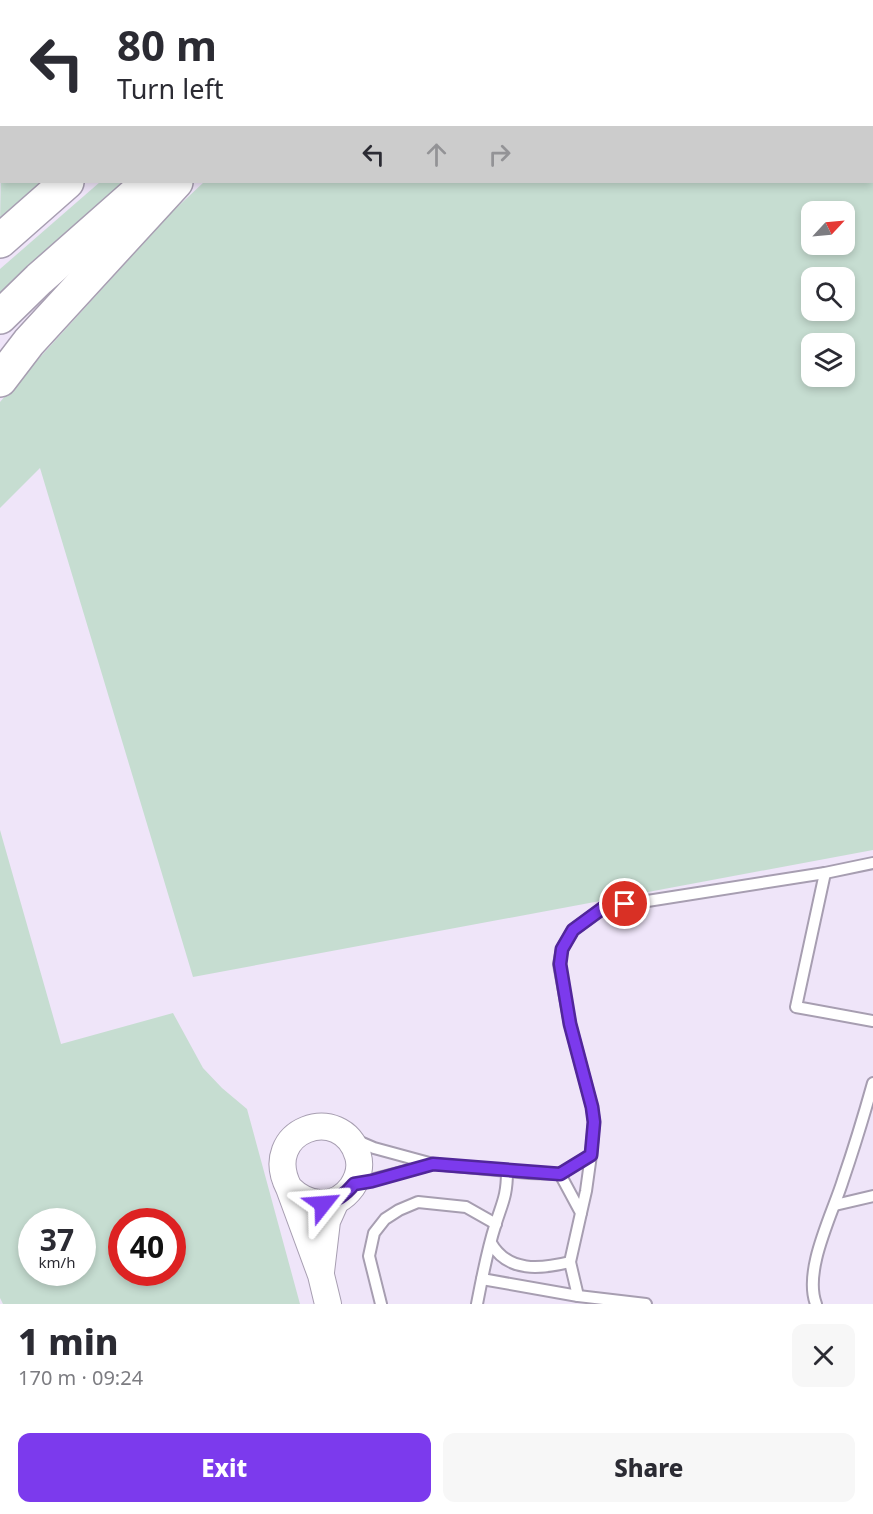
<!DOCTYPE html>
<meta charset="utf-8">
<style>
body{margin:0;font-family:"Noto Sans",sans-serif;background:#f7f7f7;color:#2b2b33;height:100vh;display:flex;flex-direction:column;font-size:22px;white-space:nowrap}
*{box-sizing:border-box;margin:0}
p{font-size:20px;color:#7c7c81}
.icon{flex:none;width:33px;height:33px;fill:none;stroke:currentColor;stroke-width:2;stroke-linecap:round;stroke-linejoin:round}
.map{position:relative;height:1304px;overflow:hidden}
.side{display:flex;flex-direction:column;background:#fff;flex:1}
.side>*{flex:none}
.top-card{position:absolute;left:0px;top:0px;width:873px;height:183px;box-shadow:0 3px 9px #0003;background:#fff;color:#2b2b33;overflow:hidden}
.needle{width:39px;rotate:64deg}
.fabs{position:absolute;left:801px;top:201px;display:grid;gap:12px}
.fabs a{display:grid;place-items:center;width:54px;height:54px;border-radius:12px;background:#fff;box-shadow:0 3px 9px #0003;font-size:30px}
.speed{position:absolute;left:18px;top:1208px;display:flex;gap:12px;font-size:30px;font-weight:700;text-align:center}
.speed>*{display:grid;place-content:center;width:78px;height:78px;border-radius:50%;background:#fff;box-shadow:0 3px 9px #0003;line-height:1}
.speed small{font-size:15px;font-weight:400}
.speed .limit{border:9px solid #d22;background:#fff;color:#111}
.pin{position:absolute;display:grid;place-items:center;width:51px;height:51px;color:#fff;margin:-26px;border:3px solid #fff;border-radius:50%;box-shadow:0 2px 6px #0007}
.me{position:absolute;width:66px;margin:-33px;rotate:62deg;stroke-linejoin:round;filter:drop-shadow(0 0 4px #0008)}
.turn{display:flex;align-items:center;gap:21px;height:126px;padding:0 18px;font-size:27px}
.turn .icon{width:78px;height:78px;stroke-width:2.5}
.turn b{display:block;font-size:42px;line-height:51px}
.lanes{display:flex;align-items:center;height:57px;padding:0 18px;background:#0003;justify-content:center;gap:30px;direction:ltr}
.lanes .off{opacity:.35}
.round{display:grid;place-items:center;flex:none;width:63px;height:63px;border-radius:12px;background:#f7f7f7}
.head{display:flex;align-items:center;justify-content:space-between;height:102px;padding:0 18px}
h1{font-size:36px;font-weight:800;line-height:45px}
.button{display:flex;gap:12px;margin-top:auto;padding:12px 18px}
.button a{flex:1;height:69px;border-radius:12px;background:#7c3aed;color:#fff;font-size:24px;font-weight:800;line-height:69px;text-align:center}
.button a+a{background:#f7f7f7;color:#2b2b33}
.map>svg:first-child{display:block}
.green{fill:#c6ddd1;fill-rule:evenodd}
.lines{fill:none;stroke-linecap:round;stroke-linejoin:round}
.service-casing{stroke:#a79eb1;stroke-width:14}
.tertiary-casing{stroke:#a79eb1;stroke-width:28}
.motorway-casing{stroke:#a79eb1;stroke-width:36}
.service{stroke:#fff;stroke-width:10}
.tertiary{stroke:#fff;stroke-width:26}
.motorway{stroke:#fff;stroke-width:33}
.route-casing{stroke:#51269a;stroke-width:15}
.route{stroke:#7c3aed;stroke-width:10}
</style>
<div class="map">
<svg width="873" height="1304" viewBox="0 0 873 1304">
<rect width="100%" height="100%" fill="#efe5f9"/>
<g class="green">
<path d="M427 0H873V850L193 977 40 468 0 508V402L12 388 171 213 204 182H872V2L425 1ZM812 212H844V244H812ZM812 278H844V310H812ZM812 344H844V376H812Z"/>
<path d="M1 165 2 182H46L0 223Z"/>
<path d="M100 182H130L0 301V269Z"/>
<path d="M0 830 61 1044 173 1013 203 1068 222 1088 247 1109 300 1304H3L0 1298ZM32 1221H82V1272H32ZM122 1221H172V1272H122Z"/>
</g>
<g class="lines">
<g class="service-casing">
<g id="service">
<path d="M825 873 796 1007 873 1021"/>
<path d="M353 1139 374 1148 433 1164 529 1173 560 1174 591 1155 594 1122 592 1107 570 1024 559 964 562 949 573 930 603 908 825 873 873 863"/>
<path d="M560 1174 581 1213 570 1262 578 1296"/>
<path d="M355 1184 433 1164"/>
<path d="M835 1205 873 1196"/>
<path d="M581 1213 586 1191 591 1155"/>
<path d="M491 1243C508 1273 541 1269 570 1262"/>
<path d="M482 1279 578 1296 646 1304"/>
<path d="M381 1304 369 1256 374 1233 385 1219 399 1210 418 1202 466 1207 496 1224"/>
<path d="M477 1304C482 1278 487 1251 495 1226 502 1203 507 1197 507 1171"/>
<path d="M816 1304C803 1270 833 1213 843 1180 854 1148 864 1115 873 1083"/>
</g>
</g>
<g class="tertiary-casing">
<g id="tertiary">
<path d="M289 1188C308 1207 335 1210 352 1187 358 1178 361 1166 358 1156 342 1101 259 1130 289 1188L321 1275 328 1304"/>
<path d="M321 1272 327 1221 336 1201"/>
</g>
</g>
<g class="motorway-casing">
<g id="motorway">
<path d="M90 2 92 0"/>
<path d="M184 2 186 0"/>
<path d="M289 2 292 0"/>
<path d="M370 2 371 0"/>
<path d="M0 68 2 66"/>
<path d="M0 151 2 150"/>
<path d="M0 241 67 182"/>
<path d="M0 317 39 279 149 182"/>
<path d="M0 380 29 342 176 182"/>
</g>
</g>
<use href="#service" class="service"/>
<use href="#tertiary" class="tertiary"/>
<use href="#motorway" class="motorway"/>
</g>
<g class="lines">
<g class="route-casing">
<path id="route" d="M323 1204C337 1200 345 1195 354 1184L372 1181 433 1164 560 1174 591 1155 594 1122 592 1107 570 1024 560 964 562 949 573 930 603 908 625 904"/>
</g>
<use href="#route" class="route"/>
</g>
</svg>
<div class="fabs">
<a><svg class="needle" viewBox="-14 -14 28 28"><path d="M0-13l5 13h-10z" fill="#e53935"/><path d="M0 13l5-13h-10z" fill="#7c7c81"/></svg></a>
<a><svg class="icon" aria-label="search" viewBox="0 0 24 24"><circle cx="10" cy="10" r="6"/><path d="M15 15l6 6"/></svg></a>
<a><svg class="icon" aria-label="layers" viewBox="0 0 24 24"><path d="M12 4l9 5-9 5-9-5zM3 14l9 5 9-5"/></svg></a>
</div>
<div class="speed"><div>37<small>km/h</small></div><div class="limit">40</div></div>
<div class="pin" style="left:625px;top:904px;background:#d93025"><svg class="icon" aria-label="arrive" viewBox="0 0 24 24"><path d="M6 21V4h12l-3 4 3 4H6"/></svg></div>
<svg class="me" style="left:323px;top:1204px" viewBox="-20 -20 40 40"><path d="M0-17L14 15 0 8-14 15z" fill="#7c3aed" stroke="#fff" stroke-width="4"/></svg>
<div class="top-card">
<div class="turn"><svg class="icon" aria-label="left" viewBox="0 0 24 24"><path d="M17 20v-9H6M10 6l-5 5 5 5"/></svg><div><b>80 m</b>Turn left</div></div>
<div class="lanes"><svg class="icon" aria-label="left" viewBox="0 0 24 24"><path d="M17 20v-9H6M10 6l-5 5 5 5"/></svg><svg class="icon off" aria-label="ahead" viewBox="0 0 24 24"><path d="M12 20V5M6 11l6-6 6 6"/></svg><svg class="icon off" aria-label="right" viewBox="0 0 24 24"><path d="M7 20v-9h11M14 6l5 5-5 5"/></svg></div>
</div>
</div>
<section class="side">
<div class="head"><div><h1>1 min</h1><p>170 m · 09:24</p></div><a class="round"><svg class="icon" aria-label="close" viewBox="0 0 24 24"><path d="M6 6l12 12M18 6L6 18"/></svg></a></div>
<div class="button"><a>Exit</a><a>Share</a></div>
</section>
